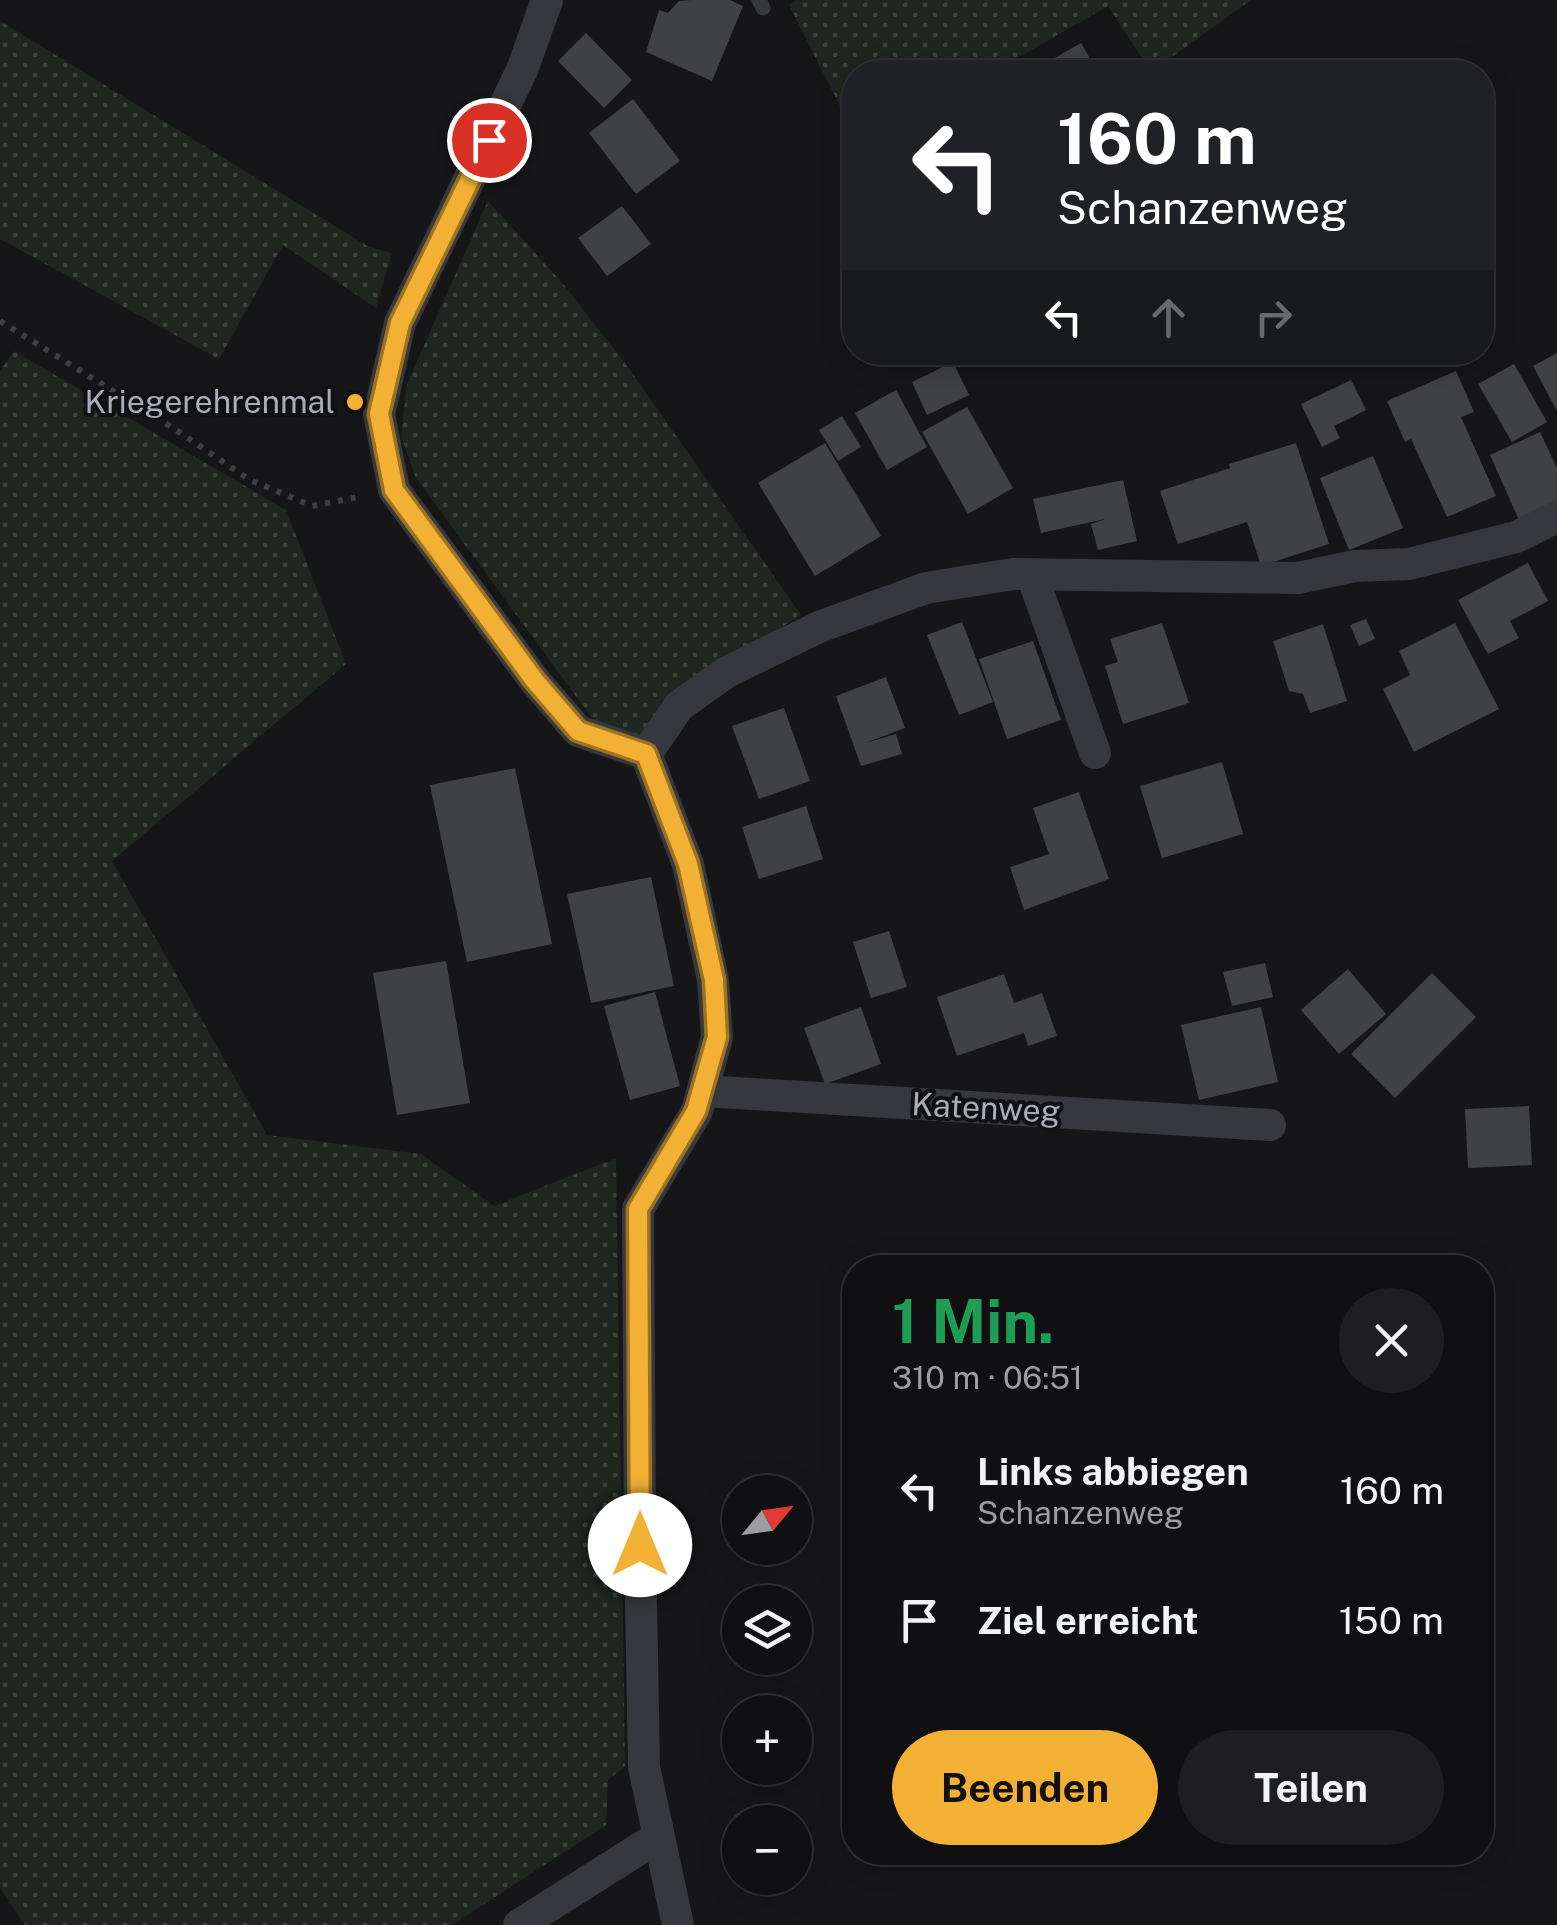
<!DOCTYPE html>
<html lang="de">
<meta charset="utf-8">
<style>
body{margin:0;font-family:"Public Sans",sans-serif;background:#1e1e20;color:#f1f3f6;height:100vh;display:flex;flex-direction:column;font-size:38px;white-space:nowrap}
*{box-sizing:border-box;margin:0}
p{font-size:32px;color:#9c9d9f}
.icon{flex:none;width:55px;height:55px;fill:none;stroke:currentColor;stroke-width:2;stroke-linecap:round;stroke-linejoin:round}
.map{position:relative;flex:1;overflow:hidden}
.drawer{position:absolute;left:842px;top:1255px;width:652px;height:610px;display:flex;flex-direction:column;background:#101012;border-radius:40px;box-shadow:0 5px 25px #0003,0 0 0 2px #303032}
.drawer>*{flex:none}
.hud{position:absolute;left:842px;top:60px;width:652px;height:305px;border-radius:40px;box-shadow:0 5px 25px #0003,0 0 0 2px #303032;background:#202124;color:#fff;overflow:hidden}
.needle{width:65px;rotate:61deg}
.fabs{position:absolute;left:722px;top:1475px;display:grid;gap:20px}
.fabs a{display:grid;place-items:center;width:90px;height:90px;border-radius:50%;background:#101012;box-shadow:0 5px 25px #0003,0 0 0 2px #303032;font-size:50px}
.pin{position:absolute;display:grid;place-items:center;width:85px;height:85px;color:#fff;margin:-42px;border:5px solid #fff;border-radius:50%;box-shadow:0 2px 10px #0007}
.me{position:absolute;width:110px;margin:-55px;rotate:0deg;stroke-linejoin:round;filter:drop-shadow(0 0 8px #0008)}
.turn{display:flex;align-items:center;gap:35px;height:210px;padding:0 50px;font-size:45px}
.turn .icon{width:130px;height:130px;stroke-width:2.5}
.turn b{display:block;font-size:70px;line-height:85px}
.lanes{display:flex;align-items:center;height:95px;padding:0 50px;background:#0003;justify-content:center;gap:50px;direction:ltr}
.lanes .off{opacity:.35}
.round{display:grid;place-items:center;flex:none;width:105px;height:105px;border-radius:52px;background:#1e1e20}
.headline{display:flex;align-items:center;justify-content:space-between;height:170px;padding:0 50px}
h1{font-size:60px;font-weight:700;line-height:75px;color:#1e9e55}
.cta{display:flex;gap:20px;margin-top:auto;padding:20px 50px}
.cta a{flex:1;height:115px;border-radius:60px;background:#f2b134;color:#111;font-size:40px;font-weight:700;line-height:115px;text-align:center}
.cta a+a{background:#1e1e20;color:#f1f3f6}
ul{padding:0;list-style:none}
li{display:flex;align-items:center;gap:30px;height:130px;padding:0 50px}
li div{flex:1}
li b{display:block;font-size:38px}
li em{font-style:normal}
.map>svg:first-child{display:block}
.grass{fill:url(#grass-dots)}
.building{fill:#404145}
.lines{fill:none;stroke-linecap:round;stroke-linejoin:round}
.path{stroke:#3d3f44;stroke-width:6;stroke-dasharray:5 8;stroke-linecap:butt}
.lane{stroke:#37383d;stroke-width:15}
.street{stroke:#37383d;stroke-width:32}
.route-casing{stroke:#9d7322;stroke-width:25}
.route{stroke:#f2b134;stroke-width:18}
.poi-dot{fill:#f2b134;stroke:#111113;stroke-width:4}
.labels{text-anchor:middle;stroke-width:8;stroke-linejoin:round;paint-order:stroke}
.poi-label{font-size:32px;fill:#a8adb8;stroke:#111113;text-anchor:end}
.street-label{font-size:32px;fill:#a8adb8;stroke:#111113}
</style>
<div class="map">
<svg width="1557" height="1925" viewBox="0 0 1557 1925">
<defs>
<pattern id="grass-dots" width="8" height="8" patternUnits="userSpaceOnUse" patternTransform="scale(2.5)"><rect width="8" height="8" fill="#1e261f"/><path d="M2 2h.1M6 6h.1" fill="none" stroke="#3c433d" stroke-width="1.8" stroke-linecap="round"/></pattern>
</defs>
<rect width="100%" height="100%" fill="#161618"/>
<g class="grass">
<path d="M796 0H1251L1151 72 1108 6 993 72H855V136L789 5Z"/>
<path d="M0 21 369 247 392 253 376 308 283 245 219 359 0 239Z"/>
<path d="M488 201 564 285 628 367 801 615 662 701 649 738 594 721 416 478 401 436 407 384Z"/>
<path d="M14 351 286 510 346 664 112 861 267 1135 421 1154 494 1206 616 1158 625 1766 608 1780 606 1825 452 1925H25L0 1888V371Z"/>
</g>
<g class="building">
<path d="M691 0H730L743 6 712 81 646 52 659 10 668 13 679 1Z"/>
<path d="M586 33 632 80 604 108 558 61Z"/>
<path d="M1081 43 1098 72H1051L1046 63Z"/>
<path d="M633 99 680 161 636 194 589 133Z"/>
<path d="M622 206 651 244 607 276 578 238Z"/>
<path d="M1557 353V411L1533 366Z"/>
<path d="M953 362 969 395 927 415 912 382Z"/>
<path d="M1514 364 1547 422 1512 442 1478 384Z"/>
<path d="M1456 371 1474 412 1461 417 1496 496 1447 517 1411 439 1405 442 1387 401Z"/>
<path d="M1351 380 1366 410 1334 426 1340 438 1322 447 1301 404Z"/>
<path d="M896 390 927 447 887 470 855 413Z"/>
<path d="M967 407 1013 488 968 514 922 432Z"/>
<path d="M842 416 861 447 838 461 819 430Z"/>
<path d="M1540 432 1557 468V503L1519 520 1490 455Z"/>
<path d="M825 443 881 536 815 576 758 483Z"/>
<path d="M1296 443 1329 544 1261 566 1247 522 1178 544 1160 491 1230 468 1229 464Z"/>
<path d="M1373 456 1403 528 1349 550 1320 478Z"/>
<path d="M1123 480 1137 541 1098 550 1091 524 1105 519 1041 533 1033 499Z"/>
<path d="M1528 563 1548 601 1510 621 1519 638 1488 654 1458 600Z"/>
<path d="M1366 619 1375 639 1359 646 1350 625Z"/>
<path d="M962 622 993 702 959 715 927 635Z"/>
<path d="M1162 623 1189 703 1123 724 1105 666 1118 662 1110 639Z"/>
<path d="M1455 623 1499 709 1414 752 1383 689 1410 675 1399 651Z"/>
<path d="M1323 624 1347 701 1310 713 1303 694 1289 691 1273 641Z"/>
<path d="M1033 641 1061 720 1007 739 979 659Z"/>
<path d="M886 677 905 728 865 743 896 734 902 754 861 766 836 696Z"/>
<path d="M784 708 810 781 759 799 732 726Z"/>
<path d="M1222 762 1243 834 1162 858 1140 786Z"/>
<path d="M515 768 552 944 467 962 430 785Z"/>
<path d="M1079 792 1109 879 1024 910 1010 867 1049 854 1033 808Z"/>
<path d="M806 806 823 859 759 879 742 827Z"/>
<path d="M651 877 674 986 591 1003 567 894Z"/>
<path d="M889 931 907 987 871 998 853 942Z"/>
<path d="M446 961 470 1103 397 1115 373 973Z"/>
<path d="M1265 963 1273 997 1232 1006 1223 972Z"/>
<path d="M1348 969 1386 1014 1339 1054 1301 1010Z"/>
<path d="M1432 973 1476 1017 1395 1098 1351 1054Z"/>
<path d="M1004 974 1014 1003 1042 993 1057 1036 1028 1046 1024 1033 957 1056 937 997Z"/>
<path d="M655 992 680 1086 630 1100 604 1006Z"/>
<path d="M861 1007 881 1064 825 1084 804 1028Z"/>
<path d="M1261 1007 1278 1082 1199 1100 1181 1025Z"/>
<path d="M1529 1106 1532 1165 1468 1168 1465 1109Z"/>
</g>
<g class="lines">
<path class="path" d="M0 321 176 430 250 480 312 506 363 496"/>
<path class="lane" d="M759 0 763 8"/>
<g class="street">
<path d="M547 0 522 70 400 323 379 414 394 490 535 681 578 731 646 754"/>
<path d="M1032 575 1095 753"/>
<path d="M646 754 688 864 713 980 717 1037 697 1111 638 1209 640 1545 644 1767 678 1925"/>
<path d="M646 754 679 706 727 672 819 627 926 588 1013 574 1298 578 1355 566 1409 564 1516 537 1557 517"/>
<path d="M703 1091 1270 1125"/>
<path d="M519 1925 658 1837"/>
</g>
</g>
<g class="lines">
<g class="route-casing">
<path id="route" d="M489 140 400 323 379 414 394 490 535 681 578 731 646 754 688 864 714 980 717 1037 696 1111 638 1209 640 1545"/>
</g>
<use href="#route" class="route"/>
</g>
<circle class="poi-dot" cx="355" cy="402" r="10"/>
<g class="labels">
<g class="poi-label">
<text x="335" y="413">Kriegerehrenmal</text>
</g>
<g class="street-label">
<text transform="translate(986 1108) rotate(3)" y="11">Katenweg</text>
</g>
</g>
</svg>
<div class="fabs">
<a><svg class="needle" viewBox="-14 -14 28 28"><path d="M0-13l5 13h-10z" fill="#e53935"/><path d="M0 13l5-13h-10z" fill="#9c9d9f"/></svg></a>
<a><svg class="icon" aria-label="layers" viewBox="0 0 24 24"><path d="M12 4l9 5-9 5-9-5zM3 14l9 5 9-5"/></svg></a>
<a>+</a>
<a>−</a>
</div>
<div class="pin" style="left:489px;top:140px;background:#d93025"><svg class="icon" aria-label="arrive" viewBox="0 0 24 24"><path d="M6 21V4h12l-3 4 3 4H6"/></svg></div>
<svg class="me" style="left:640px;top:1545px" viewBox="-20 -20 40 40"><circle r="19" fill="#fff"/><path d="M0-13L10 11 0 6-10 11z" fill="#f2b134"/></svg>
<div class="hud">
<div class="turn"><svg class="icon" aria-label="left" viewBox="0 0 24 24"><path d="M17 20v-9H6M10 6l-5 5 5 5"/></svg><div><b>160 m</b>Schanzenweg</div></div>
<div class="lanes"><svg class="icon" aria-label="left" viewBox="0 0 24 24"><path d="M17 20v-9H6M10 6l-5 5 5 5"/></svg><svg class="icon off" aria-label="ahead" viewBox="0 0 24 24"><path d="M12 20V5M6 11l6-6 6 6"/></svg><svg class="icon off" aria-label="right" viewBox="0 0 24 24"><path d="M7 20v-9h11M14 6l5 5-5 5"/></svg></div>
</div>
<section class="drawer">
<div class="headline"><div><h1>1 Min.</h1><p>310 m · 06:51</p></div><a class="round"><svg class="icon" aria-label="close" viewBox="0 0 24 24"><path d="M6 6l12 12M18 6L6 18"/></svg></a></div>
<ul>
<li><svg class="icon" aria-label="left" viewBox="0 0 24 24"><path d="M17 20v-9H6M10 6l-5 5 5 5"/></svg><div><b>Links abbiegen</b><p>Schanzenweg</p></div><em>160 m</em></li>
<li><svg class="icon" aria-label="arrive" viewBox="0 0 24 24"><path d="M6 21V4h12l-3 4 3 4H6"/></svg><div><b>Ziel erreicht</b></div><em>150 m</em></li>
</ul>
<div class="cta"><a>Beenden</a><a>Teilen</a></div>
</section>
</div>
